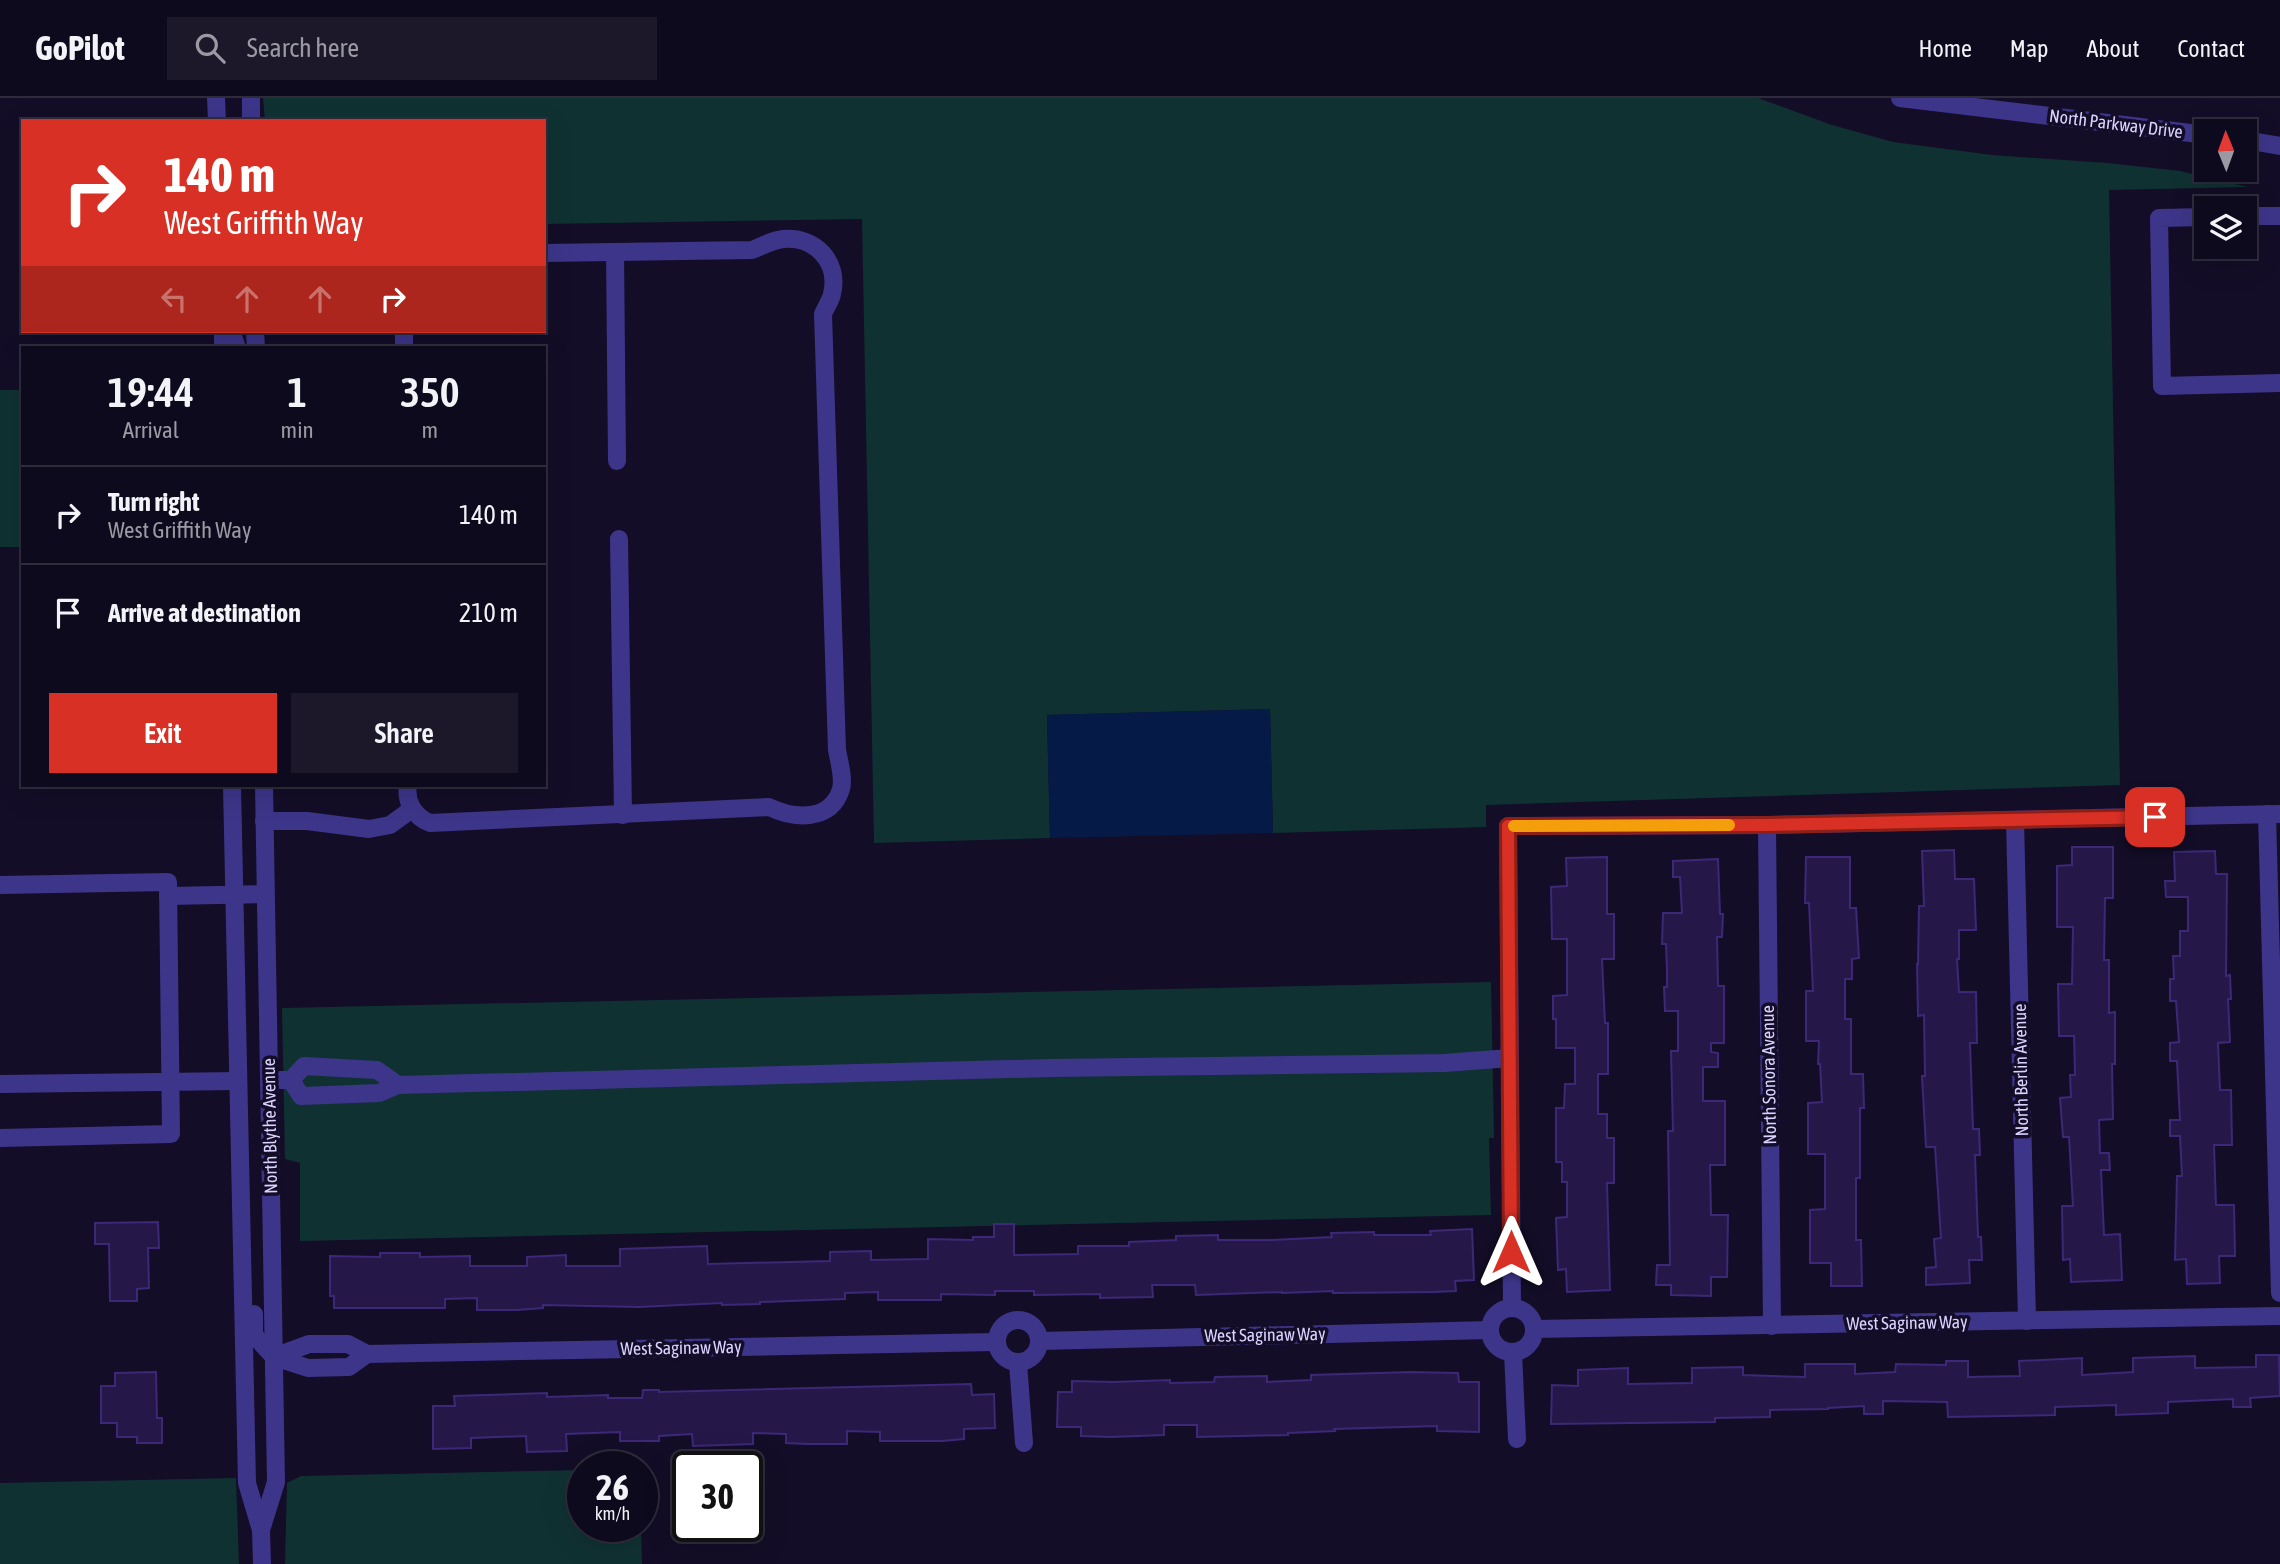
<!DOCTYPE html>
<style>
body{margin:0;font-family:"Asap Condensed",sans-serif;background:#1c182a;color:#f1f3f6;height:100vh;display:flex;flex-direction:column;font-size:26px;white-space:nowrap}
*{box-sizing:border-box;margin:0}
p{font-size:23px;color:#9b9aa4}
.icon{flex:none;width:38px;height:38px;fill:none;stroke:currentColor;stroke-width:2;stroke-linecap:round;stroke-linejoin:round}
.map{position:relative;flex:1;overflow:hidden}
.side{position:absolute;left:21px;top:248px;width:525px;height:441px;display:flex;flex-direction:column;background:#0e0a1d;border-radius:0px;box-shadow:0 7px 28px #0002,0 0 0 2px #2e2b3b}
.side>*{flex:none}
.top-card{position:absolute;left:21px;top:21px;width:525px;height:214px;border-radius:0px;box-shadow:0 7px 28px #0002,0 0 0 2px #2e2b3b;background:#d93025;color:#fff;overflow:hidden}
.needle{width:46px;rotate:359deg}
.buttons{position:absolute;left:2194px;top:21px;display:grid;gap:14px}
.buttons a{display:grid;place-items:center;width:63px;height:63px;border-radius:0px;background:#0e0a1d;box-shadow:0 7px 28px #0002,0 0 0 2px #2e2b3b;font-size:35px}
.speed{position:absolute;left:567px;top:1353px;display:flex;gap:14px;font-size:35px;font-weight:700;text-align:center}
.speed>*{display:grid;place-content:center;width:91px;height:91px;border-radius:50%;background:#0e0a1d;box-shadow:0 7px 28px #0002,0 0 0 2px #2e2b3b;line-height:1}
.speed small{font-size:18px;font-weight:400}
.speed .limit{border:4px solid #111;border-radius:10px;background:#fff;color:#111}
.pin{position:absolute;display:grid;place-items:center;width:60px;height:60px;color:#fff;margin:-30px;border-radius:14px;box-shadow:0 4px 10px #0006}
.me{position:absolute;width:77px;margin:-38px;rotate:0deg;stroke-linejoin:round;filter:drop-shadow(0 0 5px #0008)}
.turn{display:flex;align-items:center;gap:24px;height:147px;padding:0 28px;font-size:32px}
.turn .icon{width:91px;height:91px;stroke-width:2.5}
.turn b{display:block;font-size:49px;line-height:60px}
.lanes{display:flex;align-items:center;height:66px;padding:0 28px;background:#0003;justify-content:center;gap:35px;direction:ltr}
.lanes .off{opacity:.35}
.eta{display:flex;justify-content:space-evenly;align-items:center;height:119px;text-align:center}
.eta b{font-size:42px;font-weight:600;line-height:49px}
.button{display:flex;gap:14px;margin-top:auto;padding:14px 28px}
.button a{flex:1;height:80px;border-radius:0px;background:#d93025;color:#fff;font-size:28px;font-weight:600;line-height:80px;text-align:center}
.button a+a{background:#1c182a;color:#f1f3f6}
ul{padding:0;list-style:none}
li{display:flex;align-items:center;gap:21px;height:98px;padding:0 28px;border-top:2px solid #2e2b3b}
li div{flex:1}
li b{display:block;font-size:26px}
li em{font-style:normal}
header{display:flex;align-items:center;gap:42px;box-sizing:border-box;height:98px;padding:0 35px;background:#0e0a1d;border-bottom:2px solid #2e2b3b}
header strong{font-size:33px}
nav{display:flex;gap:38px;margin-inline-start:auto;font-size:24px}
.search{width:490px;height:63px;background:#1c182a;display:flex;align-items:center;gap:18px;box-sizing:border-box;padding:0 24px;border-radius:0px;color:#9b9aa4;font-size:26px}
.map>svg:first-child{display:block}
.green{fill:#103132}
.water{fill:#061a47}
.building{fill:#251849;stroke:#3c2877;stroke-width:2}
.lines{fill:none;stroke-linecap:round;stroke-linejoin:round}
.minor{stroke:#3d3589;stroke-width:18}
.route-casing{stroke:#8d1f18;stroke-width:18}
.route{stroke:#d93025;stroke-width:12}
.slow{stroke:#f59e0b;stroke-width:12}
.labels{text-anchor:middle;stroke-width:7;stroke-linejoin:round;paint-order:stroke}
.street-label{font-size:18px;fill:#dbd3ff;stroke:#130d27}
</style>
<header>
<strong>GoPilot</strong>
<div class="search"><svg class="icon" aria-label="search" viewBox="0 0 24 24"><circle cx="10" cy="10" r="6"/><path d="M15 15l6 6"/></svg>Search here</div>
<nav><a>Home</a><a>Map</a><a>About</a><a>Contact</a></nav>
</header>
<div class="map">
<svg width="2280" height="1466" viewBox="0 0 2280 1466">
<rect width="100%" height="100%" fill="#130d27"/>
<g class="green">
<path d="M263 0H1758L1832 27 1893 44 1992 57 2108 65 2180 73 2248 89 2109 92 2120 687 1486 707V729L1273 735 1270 611 1047 617 1050 740 874 745 862 121 544 126V23H265Z"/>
<rect x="0" y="292" width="23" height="157"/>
<path d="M1491 884 1494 1040H1489L1491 1117 300 1143V1065L285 1061 282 910Z"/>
<path d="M583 1372V1428H641L642 1466H285L287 1385 301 1378Z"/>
<path d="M236 1380 239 1466H0V1385Z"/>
</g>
<path class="water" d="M1270 611 1273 735 1050 740 1047 617Z"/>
<g class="building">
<path d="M2072 749H2113V800H2105L2104 862H2109V915L2115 914V966H2112L2113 1021 2099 1022 2100 1055H2109L2110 1072H2101L2104 1137 2120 1136 2122 1182 2071 1184 2070 1161 2063 1162 2062 1108H2073L2069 1039H2063L2060 1000 2071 999 2070 977H2075L2074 938H2059L2058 886H2072L2073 829H2057V768L2072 767Z"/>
<path d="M1954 752 1955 781H1974L1976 832H1959V861H1957L1959 894H1976L1977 945H1970L1973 1031H1979L1980 1057H1975L1978 1139H1981L1982 1162H1969L1970 1185 1926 1187V1170L1936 1169 1934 1141 1941 1140 1935 1049H1926L1922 978H1925L1924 917 1918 918 1917 866H1918L1919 808H1924L1922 753Z"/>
<path d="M2215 753 2216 776H2227L2226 878 2230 877 2231 901H2228L2230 944 2218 945 2220 992H2231L2232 1047H2214L2216 1107H2234L2235 1158H2219L2220 1185 2187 1186 2186 1161 2175 1162 2177 1078H2182L2180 1038H2170V1022H2180L2177 963H2170V945L2179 944 2176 903H2170V881H2174L2173 858H2180V833H2188V799H2166L2165 783H2175L2174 754Z"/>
<path d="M1607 759V816H1614V861H1602L1605 925H1608V976H1598V1016H1607V1040H1614V1085H1607L1610 1192 1567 1194 1566 1171 1558 1172 1556 1120 1567 1119V1084H1562V1064H1556V1010H1564L1565 986H1575V950H1556V921H1553V898L1567 897V841H1552L1551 789 1567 788 1566 760Z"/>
<path d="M1806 759H1850V810H1856L1859 860 1852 861V881H1845V921H1851V976H1863L1864 1010H1860V1080H1856V1142H1861L1862 1188H1831V1165H1810V1112L1825 1111V1056H1808V1005L1822 1004 1820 966H1818L1819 943H1806V893H1813L1809 805H1805Z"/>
<path d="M1718 761 1720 816H1723L1722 839H1717L1718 888H1724V945H1711V954L1718 955V969H1703V1003H1725V1067H1710L1711 1117H1728L1727 1179H1711V1198L1671 1197V1187H1656L1657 1167H1670L1668 1033H1673L1671 953H1678V913H1665L1664 889H1667V872L1666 846H1662L1663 815H1682L1680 779H1673V763Z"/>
<path d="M158 1124 159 1150H148L149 1190 137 1191V1203H110L109 1146H95V1125Z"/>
<path d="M994 1126H1014V1157L1078 1156V1148H1129V1144L1176 1142V1138L1218 1137V1142H1272L1332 1139 1331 1135 1374 1134V1137H1431L1430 1133 1472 1131 1474 1182 1455 1183 1456 1193 1433 1194 1333 1195V1193L1282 1195V1194L1196 1197 1195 1187H1152L1153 1199 1100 1200V1196L1034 1197V1193H995V1197L941 1196V1202H878V1194L845 1195V1201L760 1204V1206L722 1207V1205L639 1209 543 1207V1210L517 1212H477V1200L445 1201V1210H334V1198H330V1158L380 1159V1155H420V1159L470 1158V1168H527V1159L566 1157V1168H620V1151L707 1148 708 1166 830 1163V1154L871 1153V1162L928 1161V1141L973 1142V1139H994Z"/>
<path d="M2256 1257H2279L2280 1298 2250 1300 2251 1309H2233V1301L2168 1304V1315L2116 1317V1307L2055 1309V1317L1948 1319 1947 1304 1883 1303V1316H1864V1308L1828 1310V1311L1770 1312V1319L1715 1320V1324L1551 1326 1552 1287 1578 1288V1272L1628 1270V1286L1692 1285V1270L1743 1269V1277L1805 1279V1266H1855V1276L1895 1274 1896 1266 1946 1267V1263H1968V1279L2020 1278 2019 1263 2082 1260V1277L2133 1274V1260L2195 1258V1270L2256 1269Z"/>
<path d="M156 1274 157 1320H162V1345H137V1339H117V1325H101V1288H115V1275Z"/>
<path d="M1411 1274 1458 1275 1459 1284H1479V1334L1437 1333V1328L1334 1331 1335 1333 1288 1335V1337L1197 1339V1327H1164V1337L1110 1339 1081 1338V1329H1057L1058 1294H1072V1283L1113 1284 1170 1282V1285L1214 1284 1215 1279 1267 1278V1284L1311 1282V1277Z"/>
<path d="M971 1286 972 1297 994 1296 995 1330 964 1331V1341L942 1343H880V1334L847 1333V1346H807L786 1345V1336L753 1335V1346L693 1348 692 1336 659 1338V1343H620V1334L566 1336 567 1353 527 1354 526 1338 471 1340V1350L433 1351V1308H455L454 1298 547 1295V1299L608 1297V1300H642L643 1292H659V1294Z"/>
</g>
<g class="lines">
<g class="minor">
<path d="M216 0 217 23"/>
<path d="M251 0V23"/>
<path d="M1900 0 2207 37"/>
<path d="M2245 42 2280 48"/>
<path d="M2245 118H2280"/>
<path d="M2207 119 2159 120 2162 288 2280 285"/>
<path d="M615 154 617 363"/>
<path d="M223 233V250"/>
<path d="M231 233 237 250"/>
<path d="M255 233 256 250"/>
<path d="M404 233V250"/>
<path d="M619 441 623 717"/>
<path d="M232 688 247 1385 261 1432 262 1466"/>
<path d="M408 688C405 704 415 719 430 725L769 709C794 721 831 724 841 691 844 680 839 663 837 652L823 216C826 209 831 202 832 196 840 163 814 138 783 141 773 142 762 148 752 152L544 155"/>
<path d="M2267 716 2280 1195"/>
<path d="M2015 722 2027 1223"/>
<path d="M264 723H307L369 731 390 727 412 711"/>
<path d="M1767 727 1772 1228"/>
<path d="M0 787 168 784 171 1036 0 1040"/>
<path d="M168 798 265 796"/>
<path d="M280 982H291L304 968 377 972 398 987"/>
<path d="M291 982 301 998 379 995 398 987 1051 970 1444 965 1510 960"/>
<path d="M0 986 238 983"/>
<path d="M1512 1210 1508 728 1767 727 2280 716"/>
<circle cx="1512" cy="1232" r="22"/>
<path d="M254 1216V1237L274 1259 308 1270 349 1269 367 1256"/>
<circle cx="1018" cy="1243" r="21"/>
<path d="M1534 1231 2280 1218"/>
<path d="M1040 1243 1490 1232"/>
<path d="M1513 1255 1517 1341"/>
<path d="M274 1259 309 1246H348L367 1256 995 1244"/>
<path d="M1018 1265 1024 1345"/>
<path d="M261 1432 276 1384 264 688"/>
</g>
</g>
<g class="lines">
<g class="route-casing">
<path id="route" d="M1511 1154 1508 728 1767 727 2155 719"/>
</g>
<use href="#route" class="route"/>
<path class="slow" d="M1514 728 1729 727"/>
</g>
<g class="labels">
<g class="street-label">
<text transform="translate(2116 26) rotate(7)" y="6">North Parkway Drive</text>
<text transform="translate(2021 972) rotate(-91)" y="6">North Berlin Avenue</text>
<text transform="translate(1769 977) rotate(-91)" y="6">North Sonora Avenue</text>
<text transform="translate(270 1028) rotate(-91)" y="6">North Blythe Avenue</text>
<text transform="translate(1907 1225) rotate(-1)" y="6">West Saginaw Way</text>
<text transform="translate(1265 1237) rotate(-1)" y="6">West Saginaw Way</text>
<text transform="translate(681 1250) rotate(-1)" y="6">West Saginaw Way</text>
</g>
</g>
</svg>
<div class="buttons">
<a><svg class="needle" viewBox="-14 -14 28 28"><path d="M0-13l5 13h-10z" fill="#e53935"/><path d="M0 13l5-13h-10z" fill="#9b9aa4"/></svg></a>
<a><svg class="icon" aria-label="layers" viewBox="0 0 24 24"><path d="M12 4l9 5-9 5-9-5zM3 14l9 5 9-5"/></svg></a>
</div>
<div class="speed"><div>26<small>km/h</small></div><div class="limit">30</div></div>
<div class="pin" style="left:2155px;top:719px;background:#d93025"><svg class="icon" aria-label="arrive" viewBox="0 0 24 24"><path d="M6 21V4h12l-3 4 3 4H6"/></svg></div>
<svg class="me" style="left:1511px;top:1154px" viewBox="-20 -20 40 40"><path d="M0-17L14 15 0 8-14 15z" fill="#d93025" stroke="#fff" stroke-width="4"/></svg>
<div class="top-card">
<div class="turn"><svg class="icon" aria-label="right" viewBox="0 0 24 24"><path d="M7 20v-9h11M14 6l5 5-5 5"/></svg><div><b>140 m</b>West Griffith Way</div></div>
<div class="lanes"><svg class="icon off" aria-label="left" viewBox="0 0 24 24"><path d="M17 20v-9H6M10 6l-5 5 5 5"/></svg><svg class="icon off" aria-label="ahead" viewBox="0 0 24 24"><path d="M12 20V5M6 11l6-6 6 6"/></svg><svg class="icon off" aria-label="ahead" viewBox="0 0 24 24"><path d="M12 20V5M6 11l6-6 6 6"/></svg><svg class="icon" aria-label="right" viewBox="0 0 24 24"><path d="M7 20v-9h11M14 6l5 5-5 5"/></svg></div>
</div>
<section class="side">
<div class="eta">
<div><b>19:44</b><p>Arrival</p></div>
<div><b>1</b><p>min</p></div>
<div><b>350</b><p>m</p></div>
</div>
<ul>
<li><svg class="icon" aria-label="right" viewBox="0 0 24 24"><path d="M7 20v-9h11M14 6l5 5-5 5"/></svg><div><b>Turn right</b><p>West Griffith Way</p></div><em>140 m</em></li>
<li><svg class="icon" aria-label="arrive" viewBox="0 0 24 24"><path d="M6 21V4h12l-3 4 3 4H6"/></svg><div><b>Arrive at destination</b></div><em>210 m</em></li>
</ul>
<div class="button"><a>Exit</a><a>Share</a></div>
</section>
</div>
